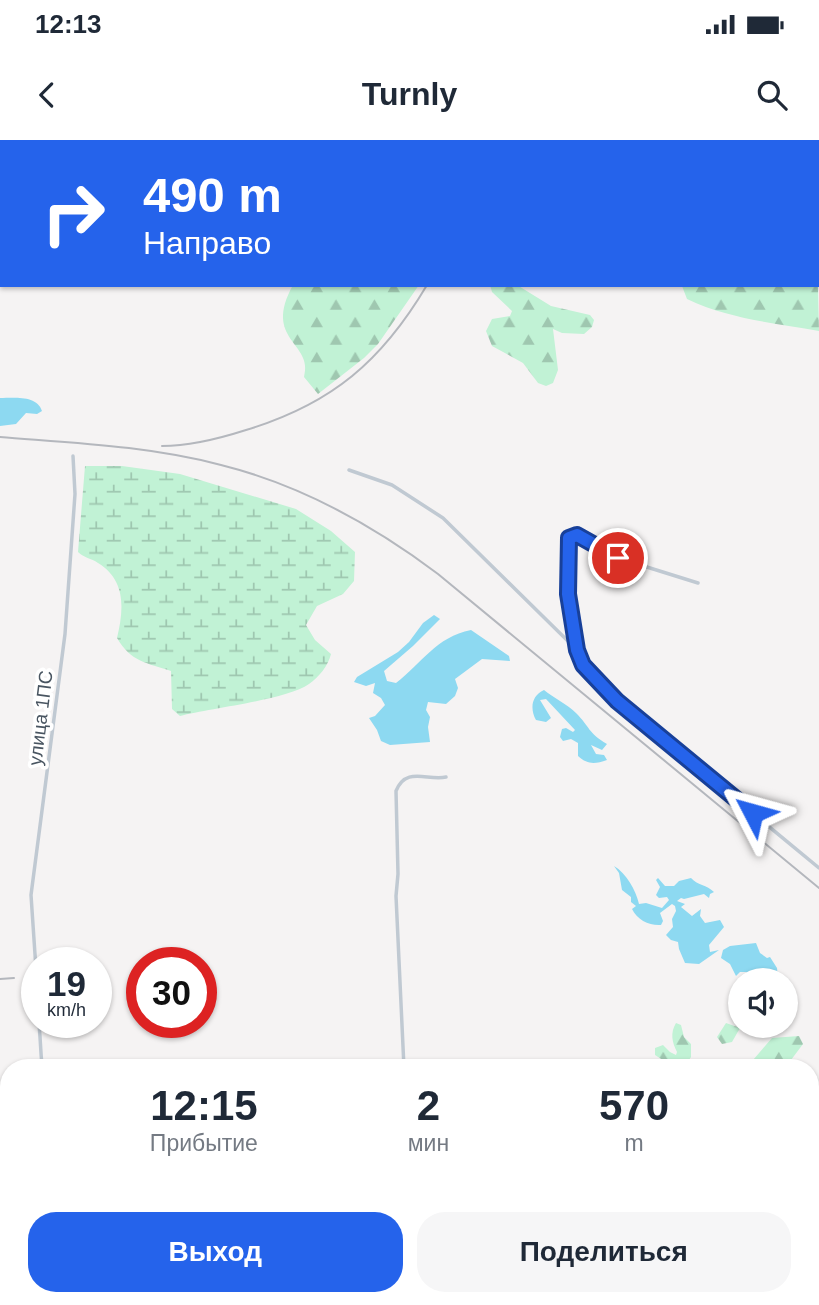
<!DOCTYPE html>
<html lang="ru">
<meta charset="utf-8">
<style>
body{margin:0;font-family:Helvetica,sans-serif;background:#f6f6f7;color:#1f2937;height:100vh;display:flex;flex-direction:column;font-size:26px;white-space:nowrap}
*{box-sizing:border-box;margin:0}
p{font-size:23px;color:#747a83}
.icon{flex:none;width:38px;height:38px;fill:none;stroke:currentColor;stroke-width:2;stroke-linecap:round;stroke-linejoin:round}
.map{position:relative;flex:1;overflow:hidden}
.drawer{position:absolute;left:0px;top:919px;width:819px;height:247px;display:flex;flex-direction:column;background:#fff;border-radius:28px 28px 0 0;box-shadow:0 2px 5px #0004}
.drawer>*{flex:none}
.hud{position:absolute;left:0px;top:0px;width:819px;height:147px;box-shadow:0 2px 5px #0004;background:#2563eb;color:#fff;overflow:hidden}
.buttons{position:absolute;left:728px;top:828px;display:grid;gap:14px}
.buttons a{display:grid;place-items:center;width:70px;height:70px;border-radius:50%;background:#fff;box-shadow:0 2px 5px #0004;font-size:35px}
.speed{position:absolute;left:21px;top:807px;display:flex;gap:14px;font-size:35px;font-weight:700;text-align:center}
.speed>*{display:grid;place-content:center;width:91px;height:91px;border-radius:50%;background:#fff;box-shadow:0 2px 5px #0004;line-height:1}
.speed small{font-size:18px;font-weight:400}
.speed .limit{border:10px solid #d22;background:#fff;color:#111}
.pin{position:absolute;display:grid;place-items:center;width:60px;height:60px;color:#fff;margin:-30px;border:4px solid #fff;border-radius:50%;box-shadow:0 2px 7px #0007}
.me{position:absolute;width:77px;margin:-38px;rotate:309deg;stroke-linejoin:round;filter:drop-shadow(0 0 5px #0008)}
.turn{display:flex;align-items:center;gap:24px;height:147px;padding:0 28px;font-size:32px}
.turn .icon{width:91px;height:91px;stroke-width:2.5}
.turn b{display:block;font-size:49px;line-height:60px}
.eta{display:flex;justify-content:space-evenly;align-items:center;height:119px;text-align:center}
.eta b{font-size:42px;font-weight:700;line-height:49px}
.cta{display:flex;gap:14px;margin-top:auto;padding:14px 28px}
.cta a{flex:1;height:80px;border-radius:28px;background:#2563eb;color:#fff;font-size:28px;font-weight:700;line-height:80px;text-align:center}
.cta a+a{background:#f6f6f7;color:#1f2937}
.status{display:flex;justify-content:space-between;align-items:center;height:49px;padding:0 35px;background:#fff;direction:ltr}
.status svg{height:19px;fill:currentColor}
header{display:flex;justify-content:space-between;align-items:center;height:91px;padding:0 28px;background:#fff;font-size:32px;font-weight:700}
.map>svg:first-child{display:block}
.forest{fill:url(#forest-firs)}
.wetland{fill:url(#wetland-marsh)}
.water{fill:#8dd9f1}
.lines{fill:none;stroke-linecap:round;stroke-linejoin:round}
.street{stroke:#c0c9d2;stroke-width:3.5}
.secondary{stroke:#c3cdd9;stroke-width:5}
.primary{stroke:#b2c1d2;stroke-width:6}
.rail{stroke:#b4b7bd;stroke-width:2}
.route-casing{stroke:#184099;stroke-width:18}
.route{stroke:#2563eb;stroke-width:12}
.labels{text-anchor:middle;stroke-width:7;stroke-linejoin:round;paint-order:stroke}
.street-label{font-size:19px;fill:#495561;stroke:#fff}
</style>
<div class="status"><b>12:13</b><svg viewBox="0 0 49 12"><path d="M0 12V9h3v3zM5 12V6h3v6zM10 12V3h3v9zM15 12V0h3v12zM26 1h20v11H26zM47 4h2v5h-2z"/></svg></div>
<header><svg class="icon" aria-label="back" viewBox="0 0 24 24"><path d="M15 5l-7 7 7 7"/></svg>Turnly<svg class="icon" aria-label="search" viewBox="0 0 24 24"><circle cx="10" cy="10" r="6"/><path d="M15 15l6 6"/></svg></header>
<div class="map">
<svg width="819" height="1165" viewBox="0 0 819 1165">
<defs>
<pattern id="forest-firs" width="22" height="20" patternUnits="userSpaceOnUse" patternTransform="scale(1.75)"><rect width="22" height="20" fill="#c1f2d5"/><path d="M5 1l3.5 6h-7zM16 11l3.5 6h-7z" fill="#9fc7b0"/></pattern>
<pattern id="wetland-marsh" width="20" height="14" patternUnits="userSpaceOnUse" patternTransform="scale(1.75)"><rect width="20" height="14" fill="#c1f2d5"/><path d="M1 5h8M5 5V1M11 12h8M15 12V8" fill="none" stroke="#9fc7b0"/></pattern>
</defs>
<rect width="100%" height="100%" fill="#f5f3f3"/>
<g class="forest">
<path d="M817 111 819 191C774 183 729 179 687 159L682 146 817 145Z"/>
<path d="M293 145H419L378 204 364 218 318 254 304 237C314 202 262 201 293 145Z"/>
<path d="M490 145H517L551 166 590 175 594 180 592 187 584 194 562 193 553 189 558 230 553 243 546 246 538 243 523 223 492 206 486 191 492 179 510 176 512 171 492 152Z"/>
<path d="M676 883 681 885 684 897 691 904V917L687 923 672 926 655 915V908L663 905 670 912 676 915 677 912C672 902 670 893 676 883Z"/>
<path d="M726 883 740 888 732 902 722 904 717 897Z"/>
<path d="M799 896 803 904 791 920 792 927H747L772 898Z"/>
<path d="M819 1074V1118H810V1076Z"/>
<path d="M131 1157H199L137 1161 133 1160Z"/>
<path d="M550 1157H795L796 1165H537L539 1159Z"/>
</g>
<path class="wetland" d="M85 326H122L180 334 296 369 331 391 355 412 354 441 343 454 317 466 306 485 315 500 331 514C328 526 319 537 309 544 286 560 210 568 180 576L172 569 171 531C147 523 131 522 117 498 124 469 126 440 98 423 91 418 84 418 78 412Z"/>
<g class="water">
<path d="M0 258C14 258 37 255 42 271L37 274 26 273 16 284 0 286Z"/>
<path d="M434 475 440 479 413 506 384 531 387 541 396 543C422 523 436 497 471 490L509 516 510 521 482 519 455 539 458 548 455 556 446 564 428 562 426 570 430 577 428 587 430 602 390 605 381 601 377 590 369 578 375 576 385 565 381 558 373 553 375 543 366 546 354 542 357 537 398 512 409 502 423 483Z"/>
<path d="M544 550C554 558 567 564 576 573 590 587 588 593 607 604L602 610 591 605 596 614 604 615 607 620C595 624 588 625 578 616V603L571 599 563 601 560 597 562 589 566 588 573 592 575 590 546 559 540 560 551 578 546 582 536 580C530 569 531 556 544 550Z"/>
<path d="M614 726C626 733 636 750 639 764L646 763 662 768 669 760 667 757 659 758 656 755 660 747 656 740 658 738 665 746H674L679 741 691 738C697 745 707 745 714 752L710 754 709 758 704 754 684 759 681 758 677 761 685 764 681 767 692 776 701 769 700 776 705 783 720 780 724 787 709 805 710 812 719 810 699 824 685 823 679 809 678 802 671 800 666 795 673 787 672 779 676 771 675 766 672 764 660 773 663 781 661 785C650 786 637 780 632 769L636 766 631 762V757L622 750 619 733Z"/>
<path d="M756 803 760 813 767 818 770 817 777 828 778 840H741L747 832H740L736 836 730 824 721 818 723 810 730 806Z"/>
</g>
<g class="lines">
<g class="street">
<path d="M349 330 392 345 443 378 576 509"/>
<path d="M698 443 618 418 577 395H573L569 401C568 432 567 499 583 525 592 539 605 551 617 561L819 728"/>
<path d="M37 844 31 755 65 494 75 354 73 316"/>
<path d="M39 882 42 928"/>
<path d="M404 928 396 756 398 734 396 651C406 626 427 641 446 637"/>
<path d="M57 1157 58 1165"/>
<path d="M212 1157 213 1165"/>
</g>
<g class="secondary">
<path d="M75 2V0"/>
<path d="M0 78H2"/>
</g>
<g class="primary">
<path d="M475 0 484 2"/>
<path d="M817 68H819"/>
<path d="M810 1065 819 1064"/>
<path d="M240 1165 425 1157"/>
</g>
<g class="rail">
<path d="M513 2 514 0"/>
<path d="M0 297C74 303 149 306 221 325 301 345 373 385 438 434L819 748"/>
<path d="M162 306C191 306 218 299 246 290 332 264 382 221 427 145"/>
<path d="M0 839 14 838"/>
</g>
</g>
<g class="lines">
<g class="route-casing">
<path id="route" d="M618 418 577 395 569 398 568 454 577 510 583 525 617 561 753 673"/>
</g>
<use href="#route" class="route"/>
</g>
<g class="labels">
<g class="street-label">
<text transform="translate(40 578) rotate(-83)" y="7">улица 1ПС</text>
</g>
</g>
</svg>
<div class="buttons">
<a><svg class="icon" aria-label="sound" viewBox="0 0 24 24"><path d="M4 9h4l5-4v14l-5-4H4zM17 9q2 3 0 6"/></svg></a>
</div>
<div class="speed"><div>19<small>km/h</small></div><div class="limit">30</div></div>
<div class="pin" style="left:618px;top:418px;background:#d93025"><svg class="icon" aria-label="arrive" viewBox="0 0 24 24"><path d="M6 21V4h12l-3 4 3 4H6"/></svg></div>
<svg class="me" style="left:753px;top:673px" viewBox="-20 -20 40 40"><path d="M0-17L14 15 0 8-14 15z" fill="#2563eb" stroke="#fff" stroke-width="4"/></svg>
<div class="hud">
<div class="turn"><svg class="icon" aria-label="right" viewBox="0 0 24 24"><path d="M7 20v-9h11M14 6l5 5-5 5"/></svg><div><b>490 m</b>Направо</div></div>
</div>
<section class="drawer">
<div class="eta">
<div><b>12:15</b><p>Прибытие</p></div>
<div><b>2</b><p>мин</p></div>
<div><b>570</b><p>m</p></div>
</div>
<div class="cta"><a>Выход</a><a>Поделиться</a></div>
</section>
</div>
